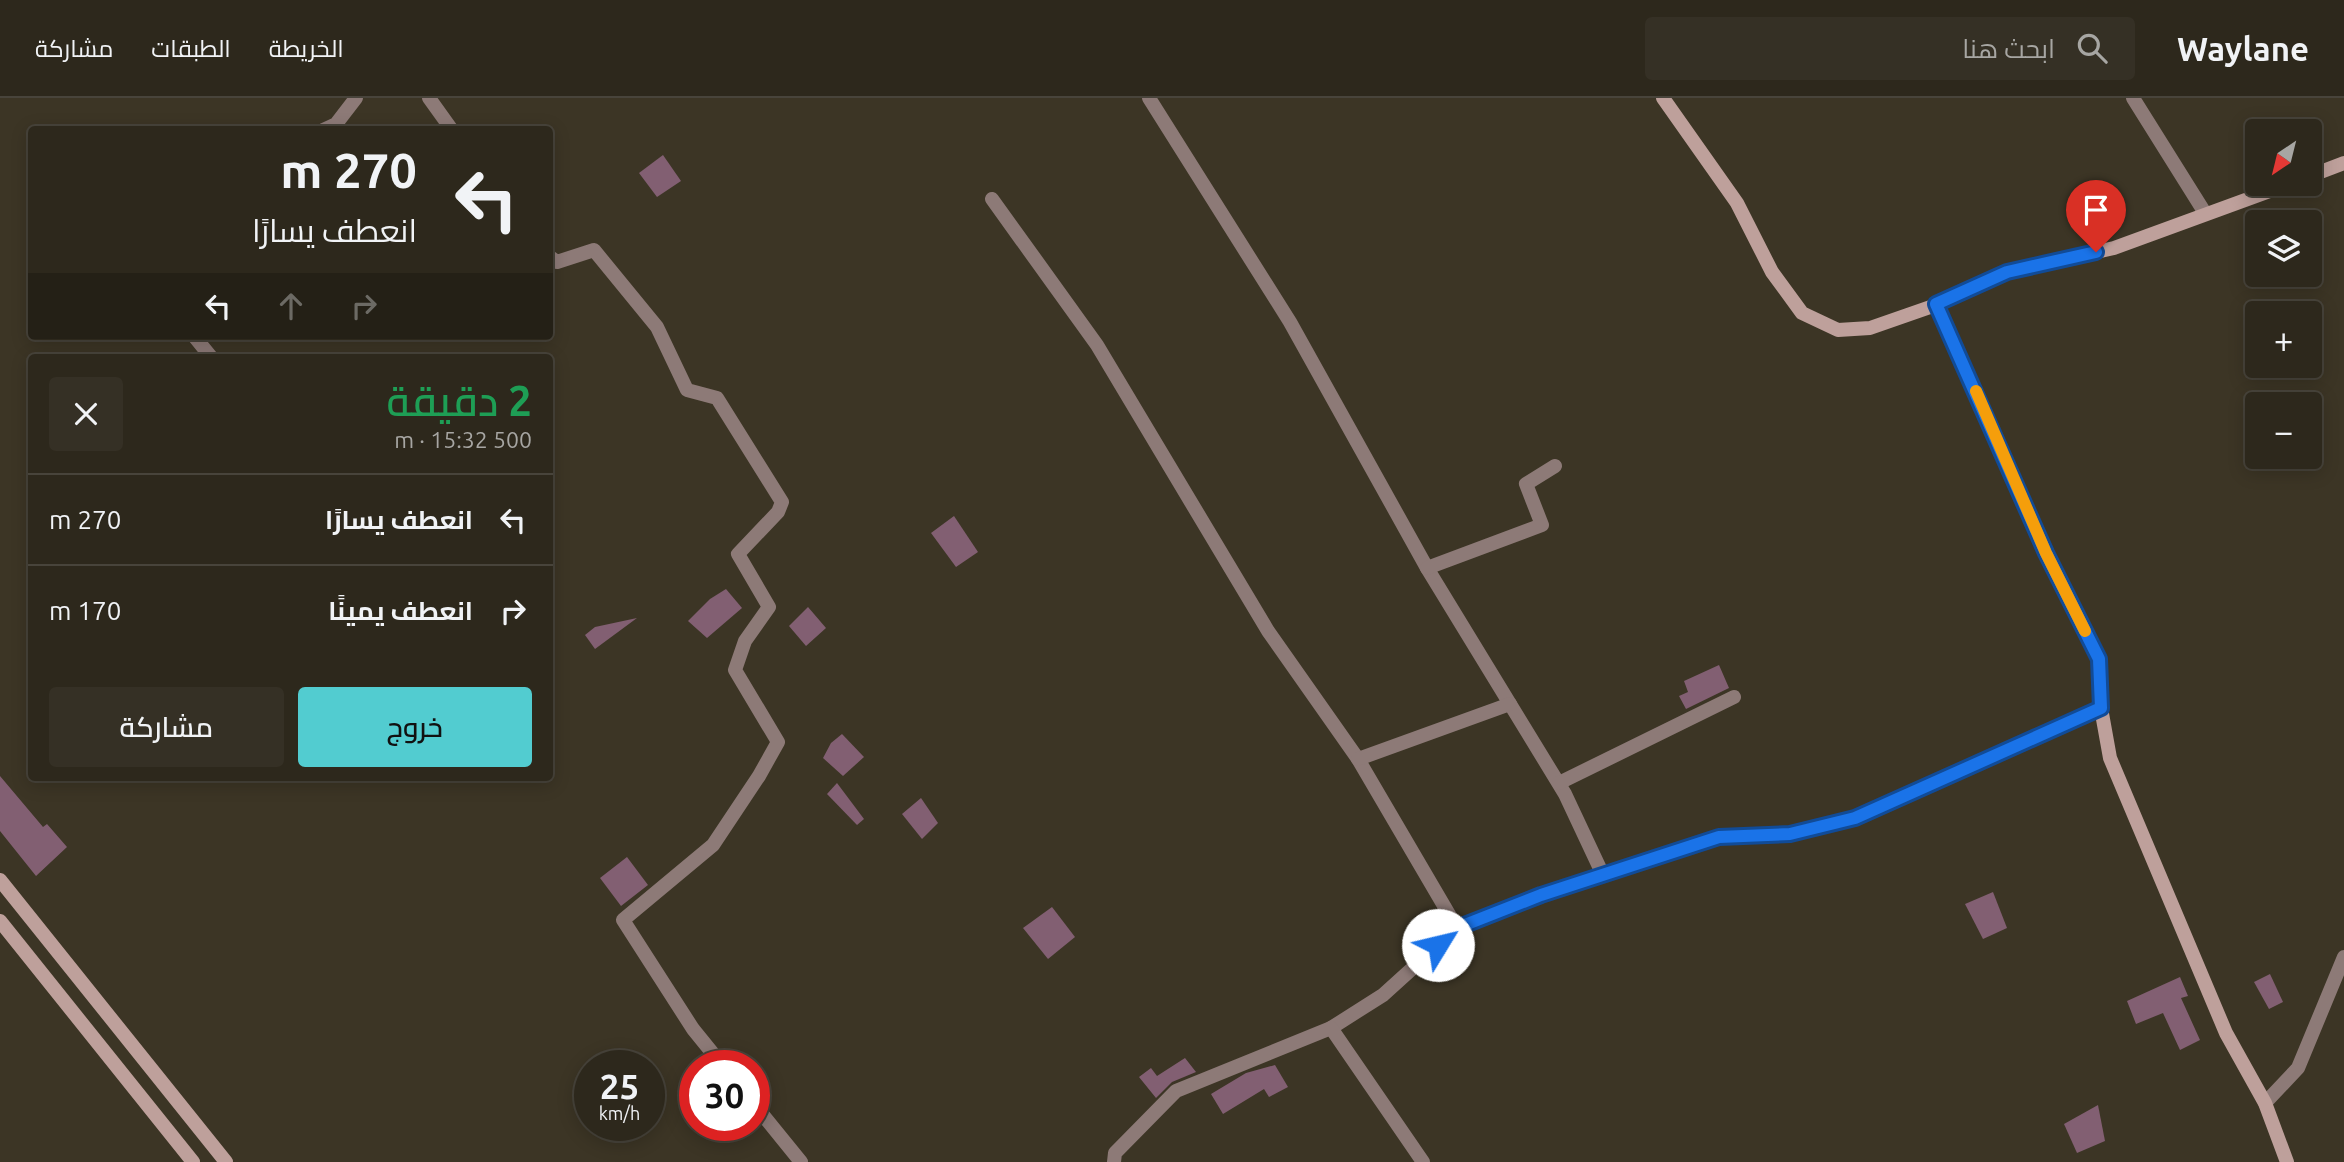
<!DOCTYPE html>
<html lang="ar">
<meta charset="utf-8">
<style>
body{margin:0;font-family:Ubuntu,Cairo,sans-serif;background:#353025;color:#f1f3f6;direction:rtl;height:100vh;display:flex;flex-direction:column;font-size:26px;white-space:nowrap}
*{box-sizing:border-box;margin:0}
p{font-size:23px;color:#a7a6a3}
.icon{flex:none;width:38px;height:38px;fill:none;stroke:currentColor;stroke-width:2;stroke-linecap:round;stroke-linejoin:round}
.map{position:relative;flex:1;overflow:hidden;direction:ltr}
.panel{position:absolute;left:28px;top:256px;width:525px;height:427px;display:flex;flex-direction:column;background:#2d281c;border-radius:7px;box-shadow:0 4px 18px #0003,0 0 0 2px #48443b;direction:rtl}
.panel>*{flex:none}
.top-card{position:absolute;left:28px;top:28px;width:525px;height:214px;border-radius:7px;box-shadow:0 4px 18px #0003,0 0 0 2px #48443b;direction:rtl;background:#2d281c;color:#f1f3f6;overflow:hidden}
.needle{width:46px;rotate:215deg}
.tools{position:absolute;left:2245px;top:21px;display:grid;gap:14px}
.tools a{display:grid;place-items:center;width:77px;height:77px;border-radius:7px;background:#2d281c;box-shadow:0 4px 18px #0003,0 0 0 2px #48443b;font-size:35px}
.speed{position:absolute;left:574px;top:952px;display:flex;gap:14px;font-size:35px;font-weight:700;text-align:center}
.speed>*{display:grid;place-content:center;width:91px;height:91px;border-radius:50%;background:#2d281c;box-shadow:0 4px 18px #0003,0 0 0 2px #48443b;line-height:1}
.speed small{font-size:18px;font-weight:400}
.speed .limit{border:10px solid #d22;background:#fff;color:#111}
.pin{position:absolute;display:grid;place-items:center;width:60px;height:60px;color:#fff;margin:-72px -30px;border-radius:50% 50% 50% 0;rotate:-45deg;box-shadow:0 0 7px #0007}
.pin .icon{rotate:45deg}
.me{position:absolute;width:77px;margin:-38px;rotate:54deg;stroke-linejoin:round;filter:drop-shadow(0 0 5px #0008)}
.turn{display:flex;align-items:center;gap:24px;height:147px;padding:0 21px;font-size:32px}
.turn .icon{width:91px;height:91px;stroke-width:2.5}
.turn b{display:block;font-size:49px;line-height:60px}
.lanes{display:flex;align-items:center;height:66px;padding:0 21px;background:#0003;justify-content:center;gap:35px;direction:ltr}
.lanes .off{opacity:.35}
.round{display:grid;place-items:center;flex:none;width:74px;height:74px;border-radius:7px;background:#353025}
.overview{display:flex;align-items:center;justify-content:space-between;height:119px;padding:0 21px}
h1{font-size:42px;font-weight:600;line-height:52px;color:#1e9e55}
.cta{display:flex;gap:14px;margin-top:auto;padding:14px 21px}
.cta a{flex:1;height:80px;border-radius:7px;background:#52ccd0;color:#111;font-size:28px;font-weight:600;line-height:80px;text-align:center}
.cta a+a{background:#353025;color:#f1f3f6}
ul{padding:0;list-style:none}
li{display:flex;align-items:center;gap:21px;height:91px;padding:0 21px;border-top:2px solid #48443b}
li div{flex:1}
li b{display:block;font-size:26px}
li em{font-style:normal}
header{display:flex;align-items:center;gap:42px;box-sizing:border-box;height:98px;padding:0 35px;background:#2d281c;border-bottom:2px solid #48443b}
header strong{font-size:33px}
nav{display:flex;gap:38px;margin-inline-start:auto;font-size:24px}
.search{width:490px;height:63px;background:#353025;display:flex;align-items:center;gap:18px;box-sizing:border-box;padding:0 24px;border-radius:7px;color:#a7a6a3;font-size:26px}
.map>svg:first-child{display:block}
.building{fill:#825f72}
.lines{fill:none;stroke-linecap:round;stroke-linejoin:round}
.street{stroke:#8d7a77;stroke-width:14}
.secondary{stroke:#bea09b;stroke-width:14}
.route-casing{stroke:#114b97;stroke-width:18}
.route{stroke:#1a73e8;stroke-width:12}
.slow{stroke:#f59e0b;stroke-width:12}
</style>
<header>
<strong>Waylane</strong>
<div class="search"><svg class="icon" aria-label="search" viewBox="0 0 24 24"><circle cx="10" cy="10" r="6"/><path d="M15 15l6 6"/></svg>ابحث هنا</div>
<nav><a>الخريطة</a><a>الطبقات</a><a>مشاركة</a></nav>
</header>
<div class="map">
<svg width="2344" height="1064" viewBox="0 0 2344 1064">
<rect width="100%" height="100%" fill="#3c3525"/>
<g class="building">
<path d="M663 57 681 83 657 99 639 75Z"/>
<path d="M954 418 978 454 956 469 931 435Z"/>
<path d="M726 491 742 510 707 540 688 523 710 501Z"/>
<path d="M808 509 826 530 806 548 789 528Z"/>
<path d="M637 520 595 551 585 537 595 529Z"/>
<path d="M1719 567 1729 590 1686 611 1679 598 1688 594 1684 583Z"/>
<path d="M842 636 864 659 843 678 823 660 831 645Z"/>
<path d="M0 678 43 729 47 726 67 749 36 778 0 733Z"/>
<path d="M837 685 864 721 857 727 827 696Z"/>
<path d="M921 700 938 725 922 741 902 716Z"/>
<path d="M627 759 648 787 621 808 600 780Z"/>
<path d="M1993 794 2007 830 1983 841 1965 806Z"/>
<path d="M1052 809 1075 839 1048 861 1023 830Z"/>
<path d="M2270 876 2283 904 2269 911 2254 884Z"/>
<path d="M2180 879 2188 898 2181 900 2200 942 2180 952 2163 915 2136 926 2127 903Z"/>
<path d="M1185 960 1196 974 1172 984 1156 1000 1139 979 1151 970 1157 978Z"/>
<path d="M1275 967 1288 989 1269 999 1264 991 1223 1016 1211 996 1246 975Z"/>
<path d="M2098 1007 2105 1043 2077 1055 2064 1026Z"/>
</g>
<g class="lines">
<g class="street">
<path d="M429 0 452 32"/>
<path d="M1149 0 1290 224 1427 470 1565 696 1603 777"/>
<path d="M2133 0 2205 115"/>
<path d="M323 32 336 26 356 0"/>
<path d="M992 101 1097 247 1268 533 1358 661 1457 830 1383 897 1331 930"/>
<path d="M550 159 557 164 594 152 657 229 687 292 717 300 782 404 778 414 738 456 769 509 745 543 735 572 778 644 759 678 713 747 623 822 693 931 723 968"/>
<path d="M194 238 211 259"/>
<path d="M1427 470 1542 427 1526 386 1555 368"/>
<path d="M1358 661 1510 606"/>
<path d="M1559 685 1734 599"/>
<path d="M1457 830 1541 797 1719 739 1790 736 1855 720 2101 610"/>
<path d="M2265 1005 2298 970 2344 859"/>
<path d="M754 1006 801 1064"/>
<path d="M1114 1064 1115 1055 1176 993 1331 930 1423 1064"/>
</g>
<g class="secondary">
<path d="M1663 0 1737 105 1772 174 1802 215 1838 232 1870 230 1936 207 2007 174 2114 150 2289 86"/>
<path d="M2310 78 2344 65"/>
<path d="M1936 207 2046 455 2099 561 2101 610 2110 660 2226 935 2265 1005 2287 1064"/>
<path d="M0 782 226 1064"/>
<path d="M0 823 193 1064"/>
</g>
</g>
<g class="lines">
<g class="route-casing">
<path id="route" d="M1438 847 1457 830 1541 797 1719 739 1790 736 1855 720 2101 610 2099 561 2046 455 1936 206 2007 174 2096 154"/>
</g>
<use href="#route" class="route"/>
<path class="slow" d="M1976 293 2046 455 2085 533"/>
</g>
</svg>
<div class="tools">
<a><svg class="needle" viewBox="-14 -14 28 28"><path d="M0-13l5 13h-10z" fill="#e53935"/><path d="M0 13l5-13h-10z" fill="#a7a6a3"/></svg></a>
<a><svg class="icon" aria-label="layers" viewBox="0 0 24 24"><path d="M12 4l9 5-9 5-9-5zM3 14l9 5 9-5"/></svg></a>
<a>+</a>
<a>−</a>
</div>
<div class="speed"><div>25<small>km/h</small></div><div class="limit">30</div></div>
<div class="pin" style="left:2096px;top:154px;background:#d93025"><svg class="icon" aria-label="arrive" viewBox="0 0 24 24"><path d="M6 21V4h12l-3 4 3 4H6"/></svg></div>
<svg class="me" style="left:1438px;top:847px" viewBox="-20 -20 40 40"><circle r="19" fill="#fff"/><path d="M0-13L10 11 0 6-10 11z" fill="#1a73e8"/></svg>
<div class="top-card">
<div class="turn"><svg class="icon" aria-label="left" viewBox="0 0 24 24"><path d="M17 20v-9H6M10 6l-5 5 5 5"/></svg><div><b>270 m</b>انعطف يسارًا</div></div>
<div class="lanes"><svg class="icon" aria-label="left" viewBox="0 0 24 24"><path d="M17 20v-9H6M10 6l-5 5 5 5"/></svg><svg class="icon off" aria-label="ahead" viewBox="0 0 24 24"><path d="M12 20V5M6 11l6-6 6 6"/></svg><svg class="icon off" aria-label="right" viewBox="0 0 24 24"><path d="M7 20v-9h11M14 6l5 5-5 5"/></svg></div>
</div>
<section class="panel">
<div class="overview"><div><h1>2 دقيقة</h1><p>500 m · 15:32</p></div><a class="round"><svg class="icon" aria-label="close" viewBox="0 0 24 24"><path d="M6 6l12 12M18 6L6 18"/></svg></a></div>
<ul>
<li><svg class="icon" aria-label="left" viewBox="0 0 24 24"><path d="M17 20v-9H6M10 6l-5 5 5 5"/></svg><div><b>انعطف يسارًا</b></div><em>270 m</em></li>
<li><svg class="icon" aria-label="right" viewBox="0 0 24 24"><path d="M7 20v-9h11M14 6l5 5-5 5"/></svg><div><b>انعطف يمينًا</b></div><em>170 m</em></li>
</ul>
<div class="cta"><a>خروج</a><a>مشاركة</a></div>
</section>
</div>
